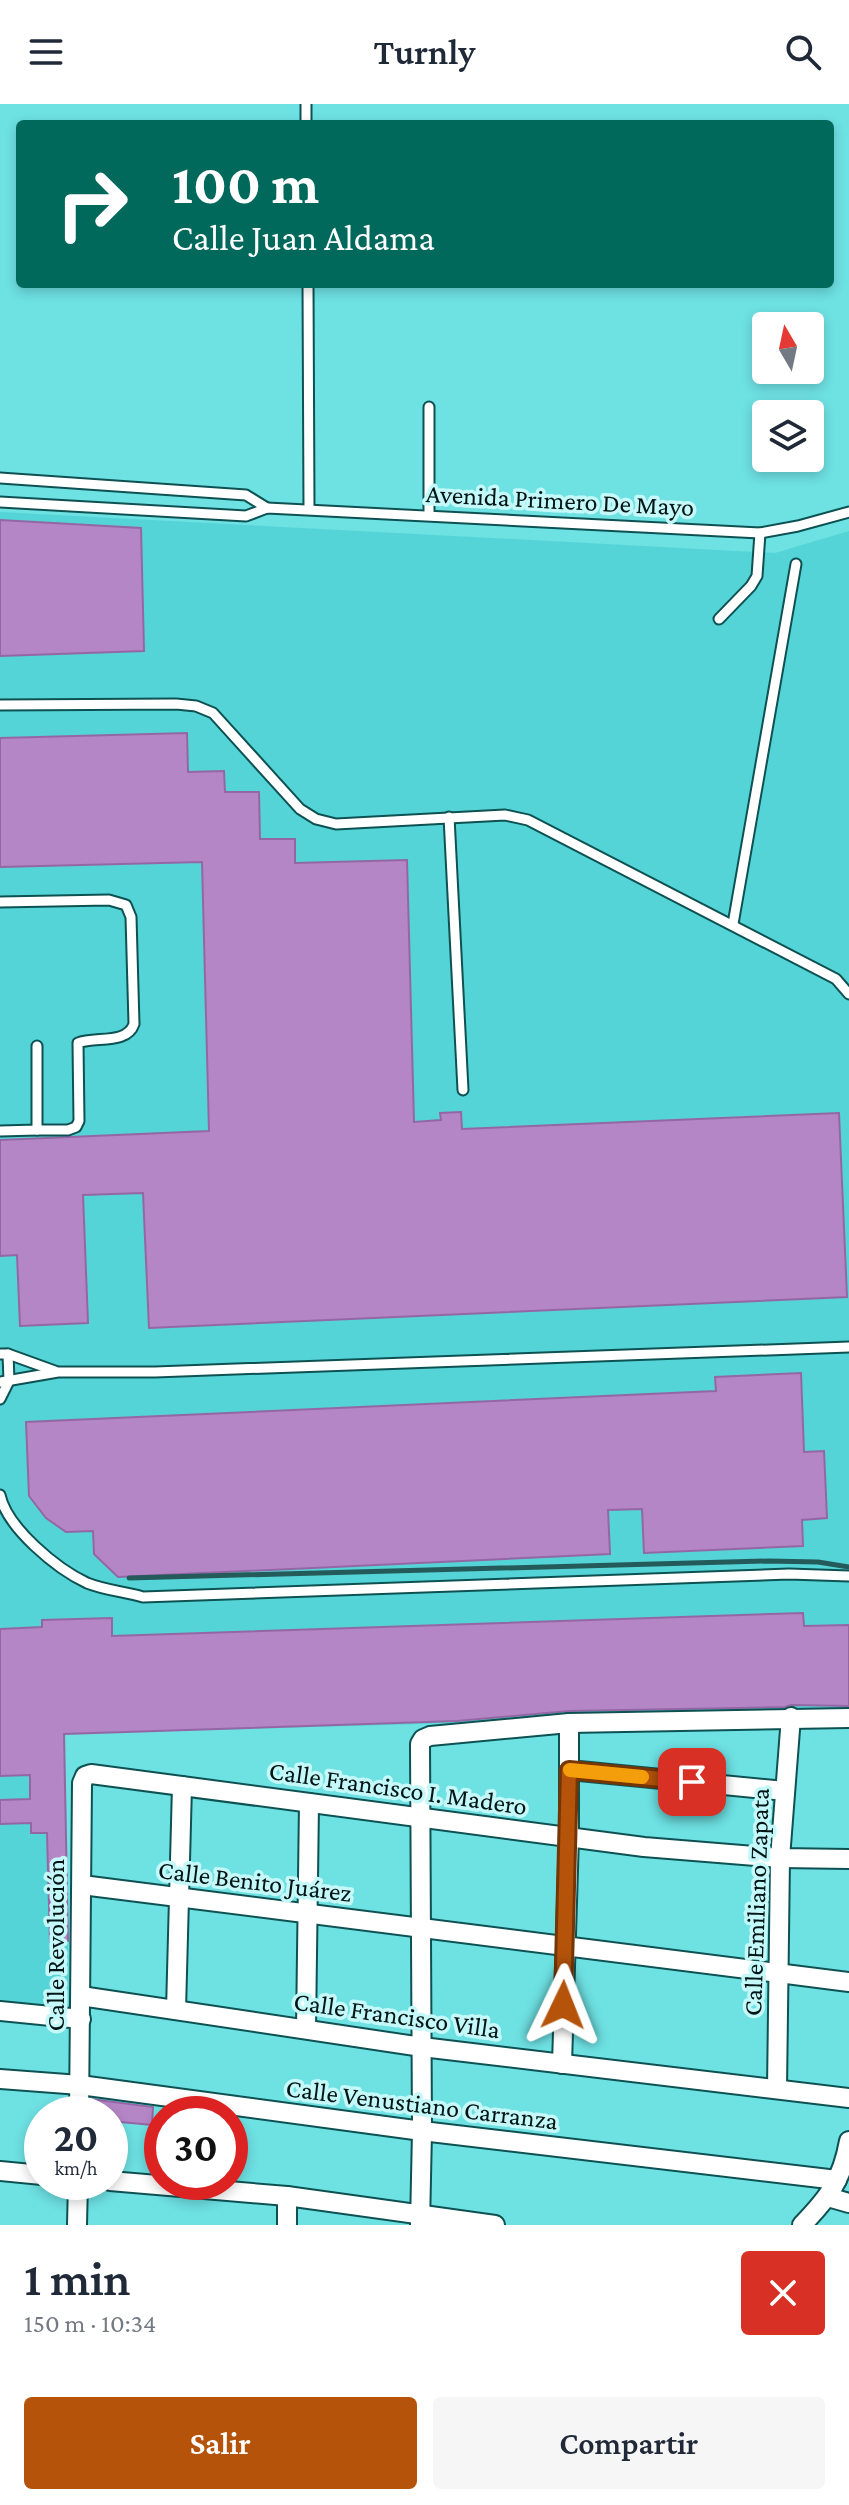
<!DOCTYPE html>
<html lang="es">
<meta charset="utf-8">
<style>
body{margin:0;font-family:"Crimson Pro",serif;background:#f6f6f7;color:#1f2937;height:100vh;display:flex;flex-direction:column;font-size:30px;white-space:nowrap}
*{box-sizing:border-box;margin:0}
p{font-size:26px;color:#747a83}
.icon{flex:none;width:44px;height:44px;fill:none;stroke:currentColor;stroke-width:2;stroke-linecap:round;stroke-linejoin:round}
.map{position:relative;height:2121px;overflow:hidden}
.side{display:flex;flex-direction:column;background:#fff;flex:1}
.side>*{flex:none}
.guide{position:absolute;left:16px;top:16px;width:818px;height:168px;border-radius:8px;box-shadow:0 4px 12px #0003;background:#00695c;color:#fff;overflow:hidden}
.needle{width:52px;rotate:351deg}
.buttons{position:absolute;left:752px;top:208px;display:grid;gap:16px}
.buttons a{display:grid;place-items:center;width:72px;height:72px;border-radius:8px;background:#fff;box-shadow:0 4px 12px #0003;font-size:40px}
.speed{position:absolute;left:24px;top:1992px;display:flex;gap:16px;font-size:40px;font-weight:700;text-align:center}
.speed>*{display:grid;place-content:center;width:104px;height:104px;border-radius:50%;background:#fff;box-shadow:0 4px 12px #0003;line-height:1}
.speed small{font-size:20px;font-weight:400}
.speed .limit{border:12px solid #d22;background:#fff;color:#111}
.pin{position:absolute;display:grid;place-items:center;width:68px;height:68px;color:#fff;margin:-34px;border-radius:16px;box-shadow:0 4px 12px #0006}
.me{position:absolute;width:88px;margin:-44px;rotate:2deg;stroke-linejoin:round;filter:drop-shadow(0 0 6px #0008)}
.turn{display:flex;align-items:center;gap:28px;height:168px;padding:0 24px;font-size:36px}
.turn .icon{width:104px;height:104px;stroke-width:2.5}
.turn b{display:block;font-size:56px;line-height:68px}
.round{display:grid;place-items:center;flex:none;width:84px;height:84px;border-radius:8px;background:#f6f6f7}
.summary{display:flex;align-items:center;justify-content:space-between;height:136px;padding:0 24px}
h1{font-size:48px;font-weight:600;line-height:60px}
.primary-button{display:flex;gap:16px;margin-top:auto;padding:16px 24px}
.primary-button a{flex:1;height:92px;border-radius:8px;background:#b45309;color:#fff;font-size:32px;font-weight:600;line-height:92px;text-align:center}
.primary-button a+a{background:#f6f6f7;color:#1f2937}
header{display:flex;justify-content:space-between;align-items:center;height:104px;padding:0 24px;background:#fff;font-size:36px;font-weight:600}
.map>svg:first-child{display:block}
.built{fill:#54d4d6}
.building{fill:#b586c6;stroke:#9467a4;stroke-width:2}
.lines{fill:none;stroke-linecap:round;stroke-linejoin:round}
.lane-casing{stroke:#0d5152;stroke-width:13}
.street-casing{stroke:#0d5152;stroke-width:22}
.lane{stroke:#fff;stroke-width:9}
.street{stroke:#fff;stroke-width:18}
.rail{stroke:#255a5b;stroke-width:5}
.route-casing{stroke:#753606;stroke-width:20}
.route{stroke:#b45309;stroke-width:14}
.slow{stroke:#f59e0b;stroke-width:14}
.labels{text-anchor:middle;stroke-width:7;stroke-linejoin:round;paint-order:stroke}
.street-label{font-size:26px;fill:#001515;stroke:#c5f8f9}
</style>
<header><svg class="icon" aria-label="menu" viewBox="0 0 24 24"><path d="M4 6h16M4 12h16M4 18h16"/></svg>Turnly<svg class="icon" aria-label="search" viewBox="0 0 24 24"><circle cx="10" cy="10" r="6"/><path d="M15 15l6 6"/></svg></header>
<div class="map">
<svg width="849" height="2121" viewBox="0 0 849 2121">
<rect width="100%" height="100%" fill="#6ee1e3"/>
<path class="built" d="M0 408 775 449 849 427V1608L65 1630 69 1905 0 1898Z"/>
<g class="building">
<path d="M0 416 141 424 144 547 0 552Z"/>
<path d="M187 629 188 668 224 667 225 688H259L260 735H295V759L407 756 414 1018 441 1016 440 1009 461 1008 462 1025 839 1009 847 1193 149 1224 143 1089 83 1091 88 1219 20 1222 17 1151 0 1152V1036L209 1027 202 758 0 763V634Z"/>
<path d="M801 1269 804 1348 824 1347 827 1414 802 1416 803 1442 644 1449 642 1405 608 1406 610 1450 118 1473 94 1450 93 1427 66 1428 46 1414 29 1392 26 1318 716 1287 715 1273Z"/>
<path d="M803 1509 804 1522 849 1521V1602L791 1601 785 1603 569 1607 457 1617 64 1630 68 1837 50 1838 47 1729H31V1719L0 1720V1696L30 1695V1671L0 1672V1525L42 1523V1516L112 1514V1532Z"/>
<path d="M91 1995 153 2003 152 2021 110 2017V2010H91Z"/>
</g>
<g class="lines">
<g class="lane-casing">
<g id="lane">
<path d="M306 0V20"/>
<path d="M308 180 309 405"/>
<path d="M429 303V410"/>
<path d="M0 374 246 391 267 404"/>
<path d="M0 398 246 412 267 404 760 429 798 422 849 408"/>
<path d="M719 515 751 482 757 472 760 429"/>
<path d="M0 601 176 600 196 602 213 609 300 705 316 715 336 720 505 711 528 716 836 875 849 890"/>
<path d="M449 713 463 986"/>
<path d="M0 798 109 796 126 801 131 813 134 920C127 941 95 932 78 939L79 1017 76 1023 68 1026H37"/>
<path d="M733 820 796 460"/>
<path d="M0 1027 37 1026V942"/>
<path d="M0 1250H8L55 1267"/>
<path d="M0 1278 58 1268H155L849 1243"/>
<path d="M0 1295 9 1277 8 1250"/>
<path d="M0 1391C7 1424 57 1465 87 1479 104 1486 126 1488 143 1493L789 1470 849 1472"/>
</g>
</g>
<g class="street-casing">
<g id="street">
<path d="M569 1666 785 1687"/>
<path d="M82 1781 849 1878"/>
<path d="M81 1892 422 1943 849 1994"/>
<path d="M176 1906 182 1682"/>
<path d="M0 1907 81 1915"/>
<path d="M306 1925 309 1699"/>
<path d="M562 1960 569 1733V1619"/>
<path d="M0 1975 80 1981 422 2027 837 2076"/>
<path d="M777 1985 780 1754 791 1613"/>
<path d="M79 2010 82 1679 85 1672 91 1670 644 1743 780 1754 849 1755"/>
<path d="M0 2067 42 2071"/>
<path d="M110 2077 287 2092 495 2121"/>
<path d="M287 2092V2121"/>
<path d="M828 2093 849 2099"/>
<path d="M77 2121 78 2078"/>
<path d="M420 2121 422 2027 420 1640 423 1635 430 1632 569 1619 849 1614"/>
<path d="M802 2121C829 2093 842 2076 849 2037"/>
</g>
</g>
<use href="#lane" class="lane"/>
<use href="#street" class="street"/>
<path class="rail" d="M129 1474 768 1457 818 1458 849 1463"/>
</g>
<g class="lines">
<g class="route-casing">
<path id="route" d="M563 1901 569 1666 692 1678"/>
</g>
<use href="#route" class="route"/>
<path class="slow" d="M570 1666 642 1673"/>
</g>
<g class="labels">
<g class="street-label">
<text transform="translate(560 396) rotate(3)" y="9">Avenida Primero De Mayo</text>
<text transform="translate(398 1684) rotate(8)" y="9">Calle Francisco I. Madero</text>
<text transform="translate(255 1777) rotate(7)" y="9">Calle Benito Juárez</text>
<text transform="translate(756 1798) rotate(-88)" y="9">Calle Emiliano Zapata</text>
<text transform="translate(55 1841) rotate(-90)" y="9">Calle Revolución</text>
<text transform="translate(397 1911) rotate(8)" y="9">Calle Francisco Villa</text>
<text transform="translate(422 2000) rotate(7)" y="9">Calle Venustiano Carranza</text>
</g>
</g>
</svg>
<div class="buttons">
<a><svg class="needle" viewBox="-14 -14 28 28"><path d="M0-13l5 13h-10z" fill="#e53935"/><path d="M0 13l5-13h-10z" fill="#747a83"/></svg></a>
<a><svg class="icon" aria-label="layers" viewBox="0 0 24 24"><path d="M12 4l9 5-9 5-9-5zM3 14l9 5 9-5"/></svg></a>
</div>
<div class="speed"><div>20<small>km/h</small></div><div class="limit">30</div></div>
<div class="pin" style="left:692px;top:1678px;background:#d93025"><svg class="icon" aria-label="arrive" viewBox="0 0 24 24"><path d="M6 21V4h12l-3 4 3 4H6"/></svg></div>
<svg class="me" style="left:563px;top:1901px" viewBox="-20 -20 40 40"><path d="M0-17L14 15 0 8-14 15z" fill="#b45309" stroke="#fff" stroke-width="4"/></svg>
<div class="guide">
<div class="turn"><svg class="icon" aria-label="right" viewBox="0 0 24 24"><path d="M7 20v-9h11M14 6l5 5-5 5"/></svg><div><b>100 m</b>Calle Juan Aldama</div></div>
</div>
</div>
<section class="side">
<div class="summary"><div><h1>1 min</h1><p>150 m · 10:34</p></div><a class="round" style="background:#d93025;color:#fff"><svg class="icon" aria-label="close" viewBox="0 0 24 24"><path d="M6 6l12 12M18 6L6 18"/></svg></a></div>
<div class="primary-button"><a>Salir</a><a>Compartir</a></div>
</section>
